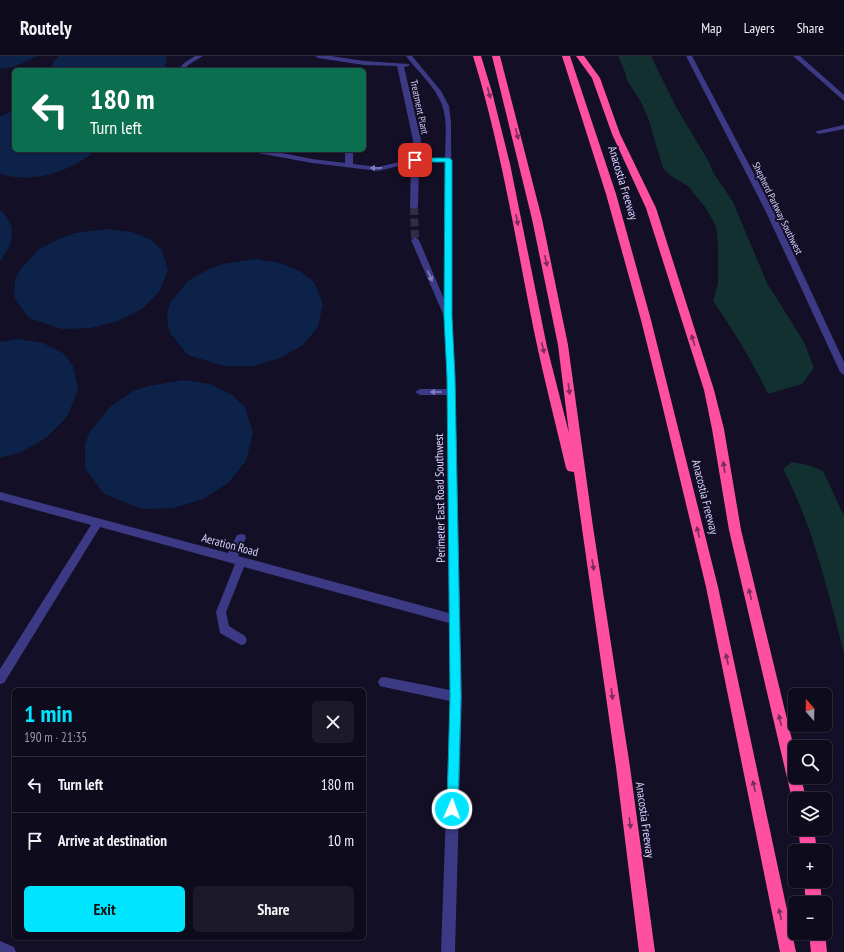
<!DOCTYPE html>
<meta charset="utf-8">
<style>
body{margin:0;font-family:"PT Sans Narrow",sans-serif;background:#1c1929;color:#f1f3f6;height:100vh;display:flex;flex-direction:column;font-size:15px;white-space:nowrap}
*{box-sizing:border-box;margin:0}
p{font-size:13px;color:#9b9ba3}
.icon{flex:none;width:22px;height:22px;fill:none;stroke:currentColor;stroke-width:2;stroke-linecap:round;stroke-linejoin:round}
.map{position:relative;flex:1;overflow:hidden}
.sheet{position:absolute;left:12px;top:632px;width:354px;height:252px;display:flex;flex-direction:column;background:#0e0b1c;border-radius:6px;box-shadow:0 1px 3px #0004,0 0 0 1px #2e2b3b}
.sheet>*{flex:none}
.top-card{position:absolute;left:12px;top:12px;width:354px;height:84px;border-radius:6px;box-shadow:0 1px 3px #0004,0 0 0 1px #2e2b3b;background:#0b6e4f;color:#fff;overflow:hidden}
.needle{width:26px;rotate:340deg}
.controls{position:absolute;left:788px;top:632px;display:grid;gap:8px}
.controls a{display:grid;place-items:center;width:44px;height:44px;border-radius:6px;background:#0e0b1c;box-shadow:0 1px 3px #0004,0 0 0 1px #2e2b3b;font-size:20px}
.pin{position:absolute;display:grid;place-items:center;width:34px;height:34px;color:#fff;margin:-17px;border-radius:8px;box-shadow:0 2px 6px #0006}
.me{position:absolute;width:44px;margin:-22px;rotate:2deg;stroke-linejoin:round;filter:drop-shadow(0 0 3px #0008)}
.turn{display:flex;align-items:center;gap:14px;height:84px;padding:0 12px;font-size:18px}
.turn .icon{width:52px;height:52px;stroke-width:2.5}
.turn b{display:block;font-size:28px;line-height:34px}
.round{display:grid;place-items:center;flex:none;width:42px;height:42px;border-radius:6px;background:#1c1929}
.summary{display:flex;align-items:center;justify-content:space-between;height:68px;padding:0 12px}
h1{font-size:24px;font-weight:600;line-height:30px;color:#00e5ff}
.primary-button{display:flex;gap:8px;margin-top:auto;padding:8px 12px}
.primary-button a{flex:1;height:46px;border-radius:6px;background:#00e5ff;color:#111;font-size:16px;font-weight:600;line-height:46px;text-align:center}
.primary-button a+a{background:#1c1929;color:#f1f3f6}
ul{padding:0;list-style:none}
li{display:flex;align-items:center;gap:12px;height:56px;padding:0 12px;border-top:1px solid #2e2b3b}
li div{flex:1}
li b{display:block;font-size:15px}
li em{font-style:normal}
header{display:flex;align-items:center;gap:24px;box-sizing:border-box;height:56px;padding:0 20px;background:#0e0b1c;border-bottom:1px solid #2e2b3b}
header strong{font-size:19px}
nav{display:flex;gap:22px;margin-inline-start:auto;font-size:14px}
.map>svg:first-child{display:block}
.green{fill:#12302f}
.water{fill:#0c2248}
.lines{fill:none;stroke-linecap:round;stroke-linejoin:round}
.minor-tunnel{stroke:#312d47;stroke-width:8;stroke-dasharray:8 3.5;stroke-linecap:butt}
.minor{fill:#3d3a85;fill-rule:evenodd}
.highway{fill:#ff4fa3;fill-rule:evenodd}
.oneway{fill:#7d2c5e}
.oneway2{fill:#837fbc}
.route{fill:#00e5ff;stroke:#0095a6}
.labels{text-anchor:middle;stroke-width:4;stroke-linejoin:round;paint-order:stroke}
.far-street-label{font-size:10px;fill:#d9d4ff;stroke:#130f26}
.street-label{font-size:12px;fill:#d9d4ff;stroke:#130f26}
</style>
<header>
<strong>Routely</strong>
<nav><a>Map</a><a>Layers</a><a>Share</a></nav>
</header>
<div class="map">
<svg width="844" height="896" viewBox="0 0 844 896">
<rect width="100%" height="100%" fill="#130f26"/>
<g class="green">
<path d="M618 0H651L676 51 709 106 713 116 733 146 767 227 804 286 814 312 802 328 768 338C752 305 734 275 713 245L718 228V189L716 170 705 151 688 130 671 120 663 112 648 62 641 46 627 24 625 16Z"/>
<path d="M792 406 808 409 823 415 844 460V597C828 535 813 470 783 413Z"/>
</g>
<g class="water">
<path d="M0 0H38L14 11 0 13Z"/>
<path d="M59 0H166L167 5 163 14H51L54 5Z"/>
<path d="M14 54V94H96C70 116 34 128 0 118V61Z"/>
<path d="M0 154C18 168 14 189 0 205Z"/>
<path d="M108 173 132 176 151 184 162 194 168 214 159 236 142 253 118 265 91 272 62 273 29 262 14 241 15 224 20 214 39 193 61 182 75 177Z"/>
<path d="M256 203 280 207 301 216 314 226 323 248 318 271 303 289 280 302 253 310H224L188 299 169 276 167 258 170 247 188 225 209 213 222 208Z"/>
<path d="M18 283 43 287 63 297 73 310 78 334 67 361 46 382 19 397 0 402V286Z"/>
<path d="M184 324 210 328 232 339 245 351 253 377 246 405 228 427 203 443 174 452 142 453 104 438 85 412V389L89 377 110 351 133 335 148 330Z"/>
</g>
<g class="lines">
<path class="minor-tunnel" d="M414 151 415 184"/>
<g class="minor">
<path d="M195 0H203L188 9 184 14H178L184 7Z"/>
<path d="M315 0H331L364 5 409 8V10L404 11 421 84 419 102H445C445 86 448 65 442 49 436 31 418 16 406 0H412L441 35 449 50 451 67 452 261 455 321 462 641 455 896H441L450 645 384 631 380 630 378 626 380 622 384 621 450 634 449 567 244 511 226 556 229 570 245 580 247 584 245 588 241 589 220 577 216 556 235 508 100 471 4 627 0 628V613L91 469 0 444V436L228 497 237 479 241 478 245 479 246 482 238 500 449 557 447 339H420L415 336 420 333H447L444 260 411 184 415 181 419 184 444 243 445 106H419L418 151 414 153 410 151 411 107 378 115 312 107 253 96 252 94H267L312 103 345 107V94H353V108L378 111 412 103 413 84 397 10 364 9 318 2Z"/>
<path d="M686 0H692L774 156 844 306V319L840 316 766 156Z"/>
<path d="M793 0H800L844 39V45Z"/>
<path d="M844 69V73L819 78 815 76 817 75Z"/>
<path d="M0 885 14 891 16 896H0Z"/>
</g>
<g class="highway">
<path d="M473 0H481L492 36 510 108 547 291 569 377 558 289 532 163 492 0H500L542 163 568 289 593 471 630 711 655 896H639L616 711 574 416 568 415 566 412C554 360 540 308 530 255 513 169 499 84 473 0Z"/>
<path d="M562 0H570L616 138 651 264 670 340 718 531 796 896H780L706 531 660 340 641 264 606 138Z"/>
<path d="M576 0H584L600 22 620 78 656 152 714 334 724 373 741 474 795 696V721H801L806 743H795V749L792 743 729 474 712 373 704 334 646 152 612 78 592 22Z"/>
<path d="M798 773H814L817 795H801Z"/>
<path d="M804 825H820L822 847H806Z"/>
<path d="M809 877H825L827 896H811Z"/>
</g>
</g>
<defs><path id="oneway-solid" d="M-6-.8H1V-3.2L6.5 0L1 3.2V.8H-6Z"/></defs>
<g class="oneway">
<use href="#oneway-solid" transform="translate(489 37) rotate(75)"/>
<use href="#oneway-solid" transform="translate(517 78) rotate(76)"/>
<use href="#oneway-solid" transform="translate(517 164) rotate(79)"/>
<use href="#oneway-solid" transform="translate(546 205) rotate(78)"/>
<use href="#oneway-solid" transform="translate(693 284) rotate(-107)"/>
<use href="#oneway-solid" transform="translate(543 292) rotate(77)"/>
<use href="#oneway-solid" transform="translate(569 333) rotate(82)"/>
<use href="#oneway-solid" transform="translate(724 411) rotate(-99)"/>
<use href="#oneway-solid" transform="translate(698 476) rotate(-104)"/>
<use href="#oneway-solid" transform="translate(593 509) rotate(81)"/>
<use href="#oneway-solid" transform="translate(750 538) rotate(-103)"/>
<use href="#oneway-solid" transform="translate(727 603) rotate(-102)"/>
<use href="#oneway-solid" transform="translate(612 638) rotate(82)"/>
<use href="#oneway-solid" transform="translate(780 664) rotate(-103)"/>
<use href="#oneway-solid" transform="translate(754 730) rotate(-102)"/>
<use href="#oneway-solid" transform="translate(630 767) rotate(82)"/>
<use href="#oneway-solid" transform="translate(780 858) rotate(-102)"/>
</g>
<g class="oneway2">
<use href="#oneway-solid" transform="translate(376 112) rotate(179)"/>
<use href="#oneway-solid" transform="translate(430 220) rotate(67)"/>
<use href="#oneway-solid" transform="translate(436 336) rotate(-180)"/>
</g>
<path class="route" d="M449 102 452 104V261L455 321 461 641 458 753 456 757 452 758 448 757 447 753 450 641 447 321 444 261 445 106H415L411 104 415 102Z"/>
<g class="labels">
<g class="far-street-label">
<text transform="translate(420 51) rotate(78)" y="4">Treatment Plant</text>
<text transform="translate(778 152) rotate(64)" y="4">Shepherd Parkway Southwest</text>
</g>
<g class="street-label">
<text transform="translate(623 127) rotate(73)" y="4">Anacostia Freeway</text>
<text transform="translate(705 441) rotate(76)" y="4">Anacostia Freeway</text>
<text transform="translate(440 442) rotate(-91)" y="4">Perimeter East Road Southwest</text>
<text transform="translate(230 489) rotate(15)" y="4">Aeration Road</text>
<text transform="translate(645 764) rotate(82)" y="4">Anacostia Freeway</text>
</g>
</g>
</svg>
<div class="controls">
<a><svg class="needle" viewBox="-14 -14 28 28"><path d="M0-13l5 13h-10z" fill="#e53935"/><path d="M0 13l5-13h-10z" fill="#9b9ba3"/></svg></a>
<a><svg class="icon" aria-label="search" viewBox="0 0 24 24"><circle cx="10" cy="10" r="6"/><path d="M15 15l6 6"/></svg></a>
<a><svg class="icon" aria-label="layers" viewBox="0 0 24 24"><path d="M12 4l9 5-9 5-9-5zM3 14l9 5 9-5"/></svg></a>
<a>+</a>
<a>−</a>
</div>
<div class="pin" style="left:415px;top:104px;background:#d93025"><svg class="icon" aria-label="arrive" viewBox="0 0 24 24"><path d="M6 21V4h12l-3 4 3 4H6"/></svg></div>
<svg class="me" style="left:452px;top:753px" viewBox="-20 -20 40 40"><circle r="17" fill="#00e5ff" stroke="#fff" stroke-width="3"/><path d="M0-11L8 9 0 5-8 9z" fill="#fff"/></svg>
<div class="top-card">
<div class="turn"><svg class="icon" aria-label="left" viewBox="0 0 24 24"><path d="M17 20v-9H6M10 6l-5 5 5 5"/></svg><div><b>180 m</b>Turn left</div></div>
</div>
<section class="sheet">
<div class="summary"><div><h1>1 min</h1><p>190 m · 21:35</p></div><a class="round"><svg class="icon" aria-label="close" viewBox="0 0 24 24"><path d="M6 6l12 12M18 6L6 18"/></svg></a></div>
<ul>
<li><svg class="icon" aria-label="left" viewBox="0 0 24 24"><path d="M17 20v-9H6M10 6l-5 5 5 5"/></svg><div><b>Turn left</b></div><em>180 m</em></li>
<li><svg class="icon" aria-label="arrive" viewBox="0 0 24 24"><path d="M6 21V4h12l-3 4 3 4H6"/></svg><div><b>Arrive at destination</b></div><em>10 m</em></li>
</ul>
<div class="primary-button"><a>Exit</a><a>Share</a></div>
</section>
</div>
